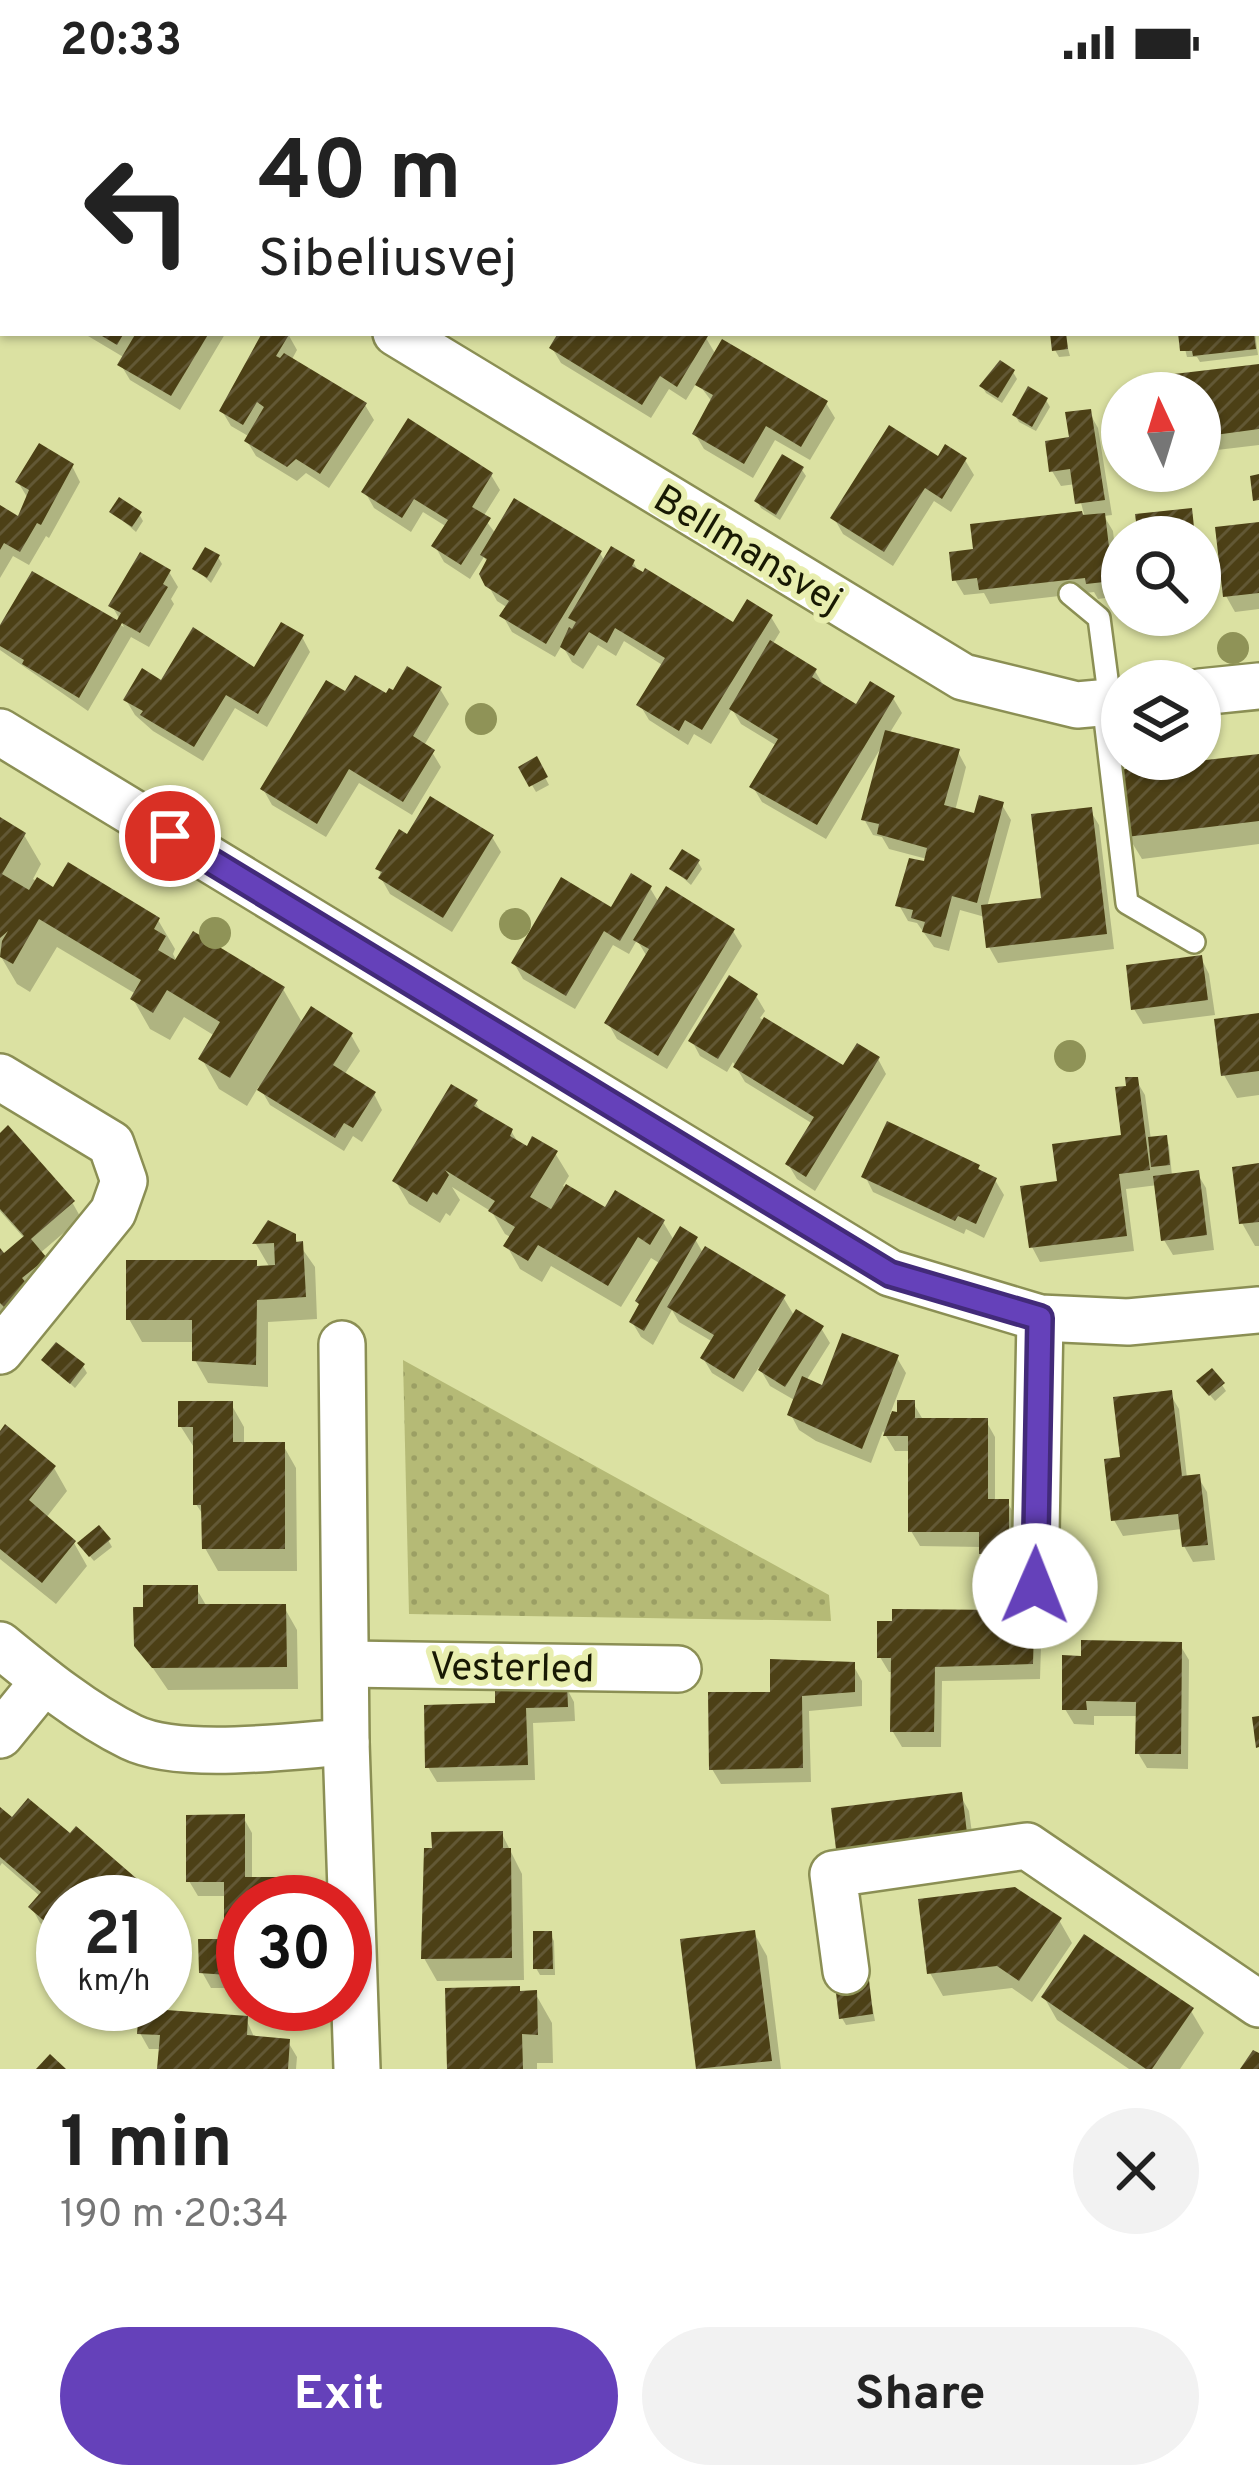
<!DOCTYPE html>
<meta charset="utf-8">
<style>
body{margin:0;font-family:Overpass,sans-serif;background:#f2f2f2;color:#222;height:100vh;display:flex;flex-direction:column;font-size:45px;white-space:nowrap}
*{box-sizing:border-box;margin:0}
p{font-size:39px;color:#767676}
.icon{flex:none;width:66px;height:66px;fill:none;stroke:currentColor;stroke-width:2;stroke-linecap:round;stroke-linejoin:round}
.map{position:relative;height:1985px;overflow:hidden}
.sheet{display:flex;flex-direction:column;background:#fff;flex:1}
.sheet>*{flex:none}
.top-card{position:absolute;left:0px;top:0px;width:1260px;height:252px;box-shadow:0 3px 9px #0004;background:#fff;color:#222;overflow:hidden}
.needle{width:78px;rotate:356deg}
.tools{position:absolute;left:1101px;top:288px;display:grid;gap:24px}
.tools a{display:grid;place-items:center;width:120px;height:120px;border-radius:50%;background:#fff;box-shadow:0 3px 9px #0004;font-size:60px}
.speed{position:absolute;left:36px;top:1791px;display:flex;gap:24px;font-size:60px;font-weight:700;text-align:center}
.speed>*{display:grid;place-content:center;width:156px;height:156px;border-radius:50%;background:#fff;box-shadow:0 3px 9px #0004;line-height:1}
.speed small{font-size:30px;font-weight:400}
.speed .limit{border:18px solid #d22;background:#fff;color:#111}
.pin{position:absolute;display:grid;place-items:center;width:102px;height:102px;color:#fff;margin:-51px;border:6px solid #fff;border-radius:50%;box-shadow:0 3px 12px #0007}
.me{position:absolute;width:132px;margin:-66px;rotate:1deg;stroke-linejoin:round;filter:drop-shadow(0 0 9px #0008)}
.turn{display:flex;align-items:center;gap:42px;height:252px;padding:0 60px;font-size:54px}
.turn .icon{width:156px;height:156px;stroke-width:2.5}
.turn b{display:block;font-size:84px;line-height:102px}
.round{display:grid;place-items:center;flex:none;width:126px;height:126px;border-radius:63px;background:#f2f2f2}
.summary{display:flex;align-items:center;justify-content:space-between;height:204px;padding:0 60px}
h1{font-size:72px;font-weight:700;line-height:90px}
.primary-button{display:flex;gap:24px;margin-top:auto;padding:24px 60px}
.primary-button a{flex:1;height:138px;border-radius:72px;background:#6541ba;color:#fff;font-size:48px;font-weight:700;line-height:138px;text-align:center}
.primary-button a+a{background:#f2f2f2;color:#222}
.status{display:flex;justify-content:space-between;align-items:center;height:84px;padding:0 60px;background:#fff;direction:ltr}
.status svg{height:33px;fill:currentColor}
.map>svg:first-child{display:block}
.green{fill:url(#green-dots)}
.shadow{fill:#0003}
.building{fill:url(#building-hatch)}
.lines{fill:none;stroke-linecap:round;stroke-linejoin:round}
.service-casing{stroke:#8b8f54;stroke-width:26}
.minor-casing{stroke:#8b8f54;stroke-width:50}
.service{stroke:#fff;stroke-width:21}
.minor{stroke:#fff;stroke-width:45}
.tree{fill:#8f9357}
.route-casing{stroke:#422a79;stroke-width:30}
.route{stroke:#6541ba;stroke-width:21}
.labels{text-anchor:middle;stroke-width:12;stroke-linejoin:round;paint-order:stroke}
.street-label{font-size:39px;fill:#181903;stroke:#e8eeaf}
</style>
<div class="status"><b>20:33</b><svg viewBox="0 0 49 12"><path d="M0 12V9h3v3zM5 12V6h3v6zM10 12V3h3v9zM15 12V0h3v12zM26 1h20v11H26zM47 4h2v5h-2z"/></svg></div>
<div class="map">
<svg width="1259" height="1985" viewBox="0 0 1259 1985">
<defs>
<pattern id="green-dots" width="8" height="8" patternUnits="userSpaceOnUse" patternTransform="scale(3)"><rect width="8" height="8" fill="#b5ba76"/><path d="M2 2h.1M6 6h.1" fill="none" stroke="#9b9f64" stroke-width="1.8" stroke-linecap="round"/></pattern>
<pattern id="building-hatch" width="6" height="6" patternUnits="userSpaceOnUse" patternTransform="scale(3)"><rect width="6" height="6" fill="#4c4016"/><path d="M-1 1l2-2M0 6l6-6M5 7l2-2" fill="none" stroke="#625835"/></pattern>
</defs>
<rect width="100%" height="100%" fill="#dbe1a2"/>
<path class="green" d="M403 1276 829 1511 831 1537 409 1530Z"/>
<g class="shadow">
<path d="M98 0H169L167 3Z"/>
<path d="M192 0H352L190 3Z"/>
<path d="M748 0H827L825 3Z"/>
<path d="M3 125V170L0 169Z"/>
<path d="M1257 131H1259L1257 241Z"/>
<path d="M83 249H225V250L180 326 130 296 121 281 125 274Z"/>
<path d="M266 249 288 250 297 266 291 277 365 321 374 336 329 404 306 389 297 397 256 372 247 357 250 353 231 342 222 327Z"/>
<path d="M562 249H697L706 254 716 271 826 319 835 334 810 376 775 356 753 394 704 365 695 350 713 319 697 298 686 316 669 305 651 334 561 279 552 264Z"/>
<path d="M1181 249H1255L1258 271 1200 278 1197 273H1187Z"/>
<path d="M1064 250 1070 272 1059 273 1055 266Z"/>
<path d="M1259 283V361L1200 368V309H1179Z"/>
<path d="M1013 288 1017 295 1002 319 986 309 982 302Z"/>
<path d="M1046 316 1050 323 1036 347 1019 338 1015 331Z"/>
<path d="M1089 328 1098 344 1112 431 1104 432 1113 447 1120 512 1098 515 1094 508 990 520 984 509 964 511 955 496 976 468 973 442 1084 430 1076 400 1061 402 1052 387Z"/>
<path d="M939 376H965L974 391 951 428 934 417 893 482 843 450 834 434Z"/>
<path d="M72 382 80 398 49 454 46 452 29 481 13 472 0 494V424L19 436 27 413 18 398Z"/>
<path d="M802 386 806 392 780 436 761 424 757 417Z"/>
<path d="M491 391 500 406 483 433 496 450 600 469 605 478H633L640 490 734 542 771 533 780 548 772 561 815 587 824 602 857 624 893 614 902 629 889 650 958 668 966 683 955 727 976 732 1002 721 1011 736 987 823 1045 816 1090 726 1099 741 1114 865 998 879 989 863 985 833 960 826 949 867 934 863 917 839 908 837 899 821 927 775 889 765 882 753 873 751 864 735 882 662 826 755 762 718 753 703 777 662 741 640 732 625 711 660 694 650 688 661 649 636 640 621 664 582 624 557 616 572 598 561 583 585 572 578 562 561 555 573 512 548 503 532 508 524 497 517 482 490 488 479 484 473 470 495 444 478 435 462 447 443 423 428 411 448 374 424 365 408Z"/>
<path d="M113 428 139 430 143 437 136 448Z"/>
<path d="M1259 441V525L1235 528 1226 512Z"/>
<path d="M218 473 222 480 211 499 196 485Z"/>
<path d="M169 488 178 503 171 515 174 520 149 563 131 553 88 627 0 566V547L33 491 124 543 112 522Z"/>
<path d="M1139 531H1162V535L1143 537Z"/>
<path d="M302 553 310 568 267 643 235 624 203 677 153 647 135 631 126 616 162 600 255 587Z"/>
<path d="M440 605 449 620 423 663 432 668 441 683 412 731 359 699 326 753 272 721 263 705 346 611 387 613Z"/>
<path d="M1259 673V760L1142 775 1128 752Z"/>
<path d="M536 676 549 701 536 708 522 684Z"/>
<path d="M0 736 24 751 41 780 33 795 54 807 158 836 175 865 173 870 177 878 283 905 303 940 351 951 360 967 344 991 374 1010 382 1026 362 1058 353 1052 344 1067 270 1021 259 1002 247 1022 219 1005 202 975 215 952 184 933 170 956 150 945 133 915 136 910 57 863 30 908 17 900 0 871Z"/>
<path d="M492 753 501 768 452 848 390 810 381 794 379 785 408 754Z"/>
<path d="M698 778 702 785 691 801 673 785Z"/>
<path d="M650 804 659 819 733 847 742 862 667 985 617 955 608 939 646 871 637 856 629 870 613 861 575 925 523 895 514 879Z"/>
<path d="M1201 874 1209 890 1215 931 1143 940 1134 925Z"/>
<path d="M756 912 765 927 760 934 844 986 878 975 886 990 815 1107 797 1095 788 1080 813 1040 745 998 733 978 727 988 700 972 692 957Z"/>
<path d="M1259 932V1011L1237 1014 1224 991Z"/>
<path d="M1136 996 1145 1011 1151 1056 1165 1054 1169 1061 1172 1092 1197 1089 1206 1104 1214 1166 1173 1171 1164 1156 1158 1101 1126 1105 1134 1167 1040 1178 1032 1163 1060 1100 1125 1054 1130 1004Z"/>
<path d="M475 1018 483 1031 511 1047 519 1060 555 1069 569 1092 563 1102 606 1127 663 1138 675 1158 695 1155 703 1169 783 1213 795 1233 821 1244 830 1259 806 1297 823 1305 897 1274 906 1289 890 1330 900 1331 913 1319 922 1334 986 1337 995 1353V1418H1007L1016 1433V1484H991L982 1463 920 1462 911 1447V1367H895L883 1347 871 1379 816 1357 799 1346 791 1331 796 1317 770 1302 759 1283 743 1308 712 1289 703 1274 713 1258 679 1238 672 1226 653 1261 641 1253 632 1238 661 1180 651 1174 621 1223 551 1182 542 1198 520 1185 507 1162 512 1154 505 1150 492 1128 452 1103 460 1116 450 1132 446 1129 440 1139 409 1120 396 1098Z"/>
<path d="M0 1053 72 1118 81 1134 39 1170 53 1191 14 1236 4 1225 0 1229V1169L4 1173 25 1155 0 1127Z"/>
<path d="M1259 1082V1162H1255L1242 1139Z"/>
<path d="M978 1083 982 1090 995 1096 1004 1111 984 1154 966 1145 964 1150 873 1108 865 1092Z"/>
<path d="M269 1140 294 1153 315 1183 317 1235 268 1238V1303L208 1299 195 1276V1258H142L129 1235 255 1179 259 1185 270 1184 256 1160Z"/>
<path d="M45 1276 83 1282 87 1289 75 1304Z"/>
<path d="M1222 1301 1226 1307 1215 1317 1204 1304Z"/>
<path d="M1170 1310 1179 1325 1187 1394 1198 1393 1207 1408 1215 1476 1193 1478 1184 1462 1182 1445 1123 1452 1114 1436 1123 1376Z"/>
<path d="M231 1320 244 1343V1361H283L296 1384 297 1487H218L205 1464V1434L196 1420 195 1365 181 1343Z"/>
<path d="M0 1352 54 1384 67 1407 46 1434 74 1459 87 1482 56 1520 0 1475Z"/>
<path d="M108 1456 112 1463 94 1477 80 1461Z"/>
<path d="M196 1504 207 1523H284L297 1546 298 1605 168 1606 137 1561Z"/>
<path d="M1005 1529 1015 1547H1032L1041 1562 1040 1595 942 1597 941 1663H902L893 1648 894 1588H889L880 1573Z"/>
<path d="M1180 1561 1189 1576 1188 1685 1147 1684 1138 1669 1139 1632H1094V1641L1074 1640 1065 1625 1084 1575Z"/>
<path d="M853 1581 862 1597V1622L809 1627 811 1698 721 1700 712 1685 773 1611Z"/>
<path d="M566 1603 574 1618 575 1637 533 1639 535 1696 437 1698 428 1683 498 1622Z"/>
<path d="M960 1711 969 1727 974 1764 848 1780 839 1764Z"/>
<path d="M0 1727 141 1803 150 1818H63V1858L40 1839 32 1824 41 1813 2 1779 0 1782Z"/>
<path d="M243 1733 252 1749V1796H289L298 1818H243V1904H211L202 1888 227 1858V1812H198L189 1797Z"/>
<path d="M502 1750 522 1790 524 1896 437 1897 424 1874Z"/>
<path d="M1059 1836 1072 1859 1032 1918 1012 1904 943 1912 930 1889Z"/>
<path d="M754 1849 767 1872 781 1985H699L683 1857Z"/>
<path d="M550 1850 554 1857 555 1891H540L536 1884Z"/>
<path d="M868 1899 875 1937 846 1941 842 1934Z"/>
<path d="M535 1909 552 1939 553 1979H537V1985H450L521 1910Z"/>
<path d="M1044 1913 1191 1927 1204 1949 1180 1985H1129L1057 1936Z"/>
<path d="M246 1935 255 1955 288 1958 297 1973 296 1985H160L162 1965H149L140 1949Z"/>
</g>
<g class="building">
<path d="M97 249H124L117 261Z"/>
<path d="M136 249H209L171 312 117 281Z"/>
<path d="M262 249H290L276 272 280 274 284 269 367 319 320 390 296 375 287 383 244 357 264 323 257 318 243 341 219 327Z"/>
<path d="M558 249H703L708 252 677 303 660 292 642 321 549 264Z"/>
<path d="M1050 249H1066L1068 265 1052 267Z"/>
<path d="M1178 249H1254L1256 265 1193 272 1192 267H1180Z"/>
<path d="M722 255 828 317 801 363 766 342 744 380 692 350 713 311 695 301Z"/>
<path d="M1000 276 1015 286 998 314 979 302Z"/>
<path d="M1259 280V345L1200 353V309H1176L1174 290Z"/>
<path d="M1028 302 1048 314 1032 343 1012 331Z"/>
<path d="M1091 325 1105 416 1075 420 1070 385 1049 388 1045 357 1069 353 1065 328Z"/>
<path d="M408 334 493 389 472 423 491 434 461 481 431 462 448 436 414 415 402 434 361 408Z"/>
<path d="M889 341 938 372 945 360 967 374 942 415 925 404 884 468 830 434Z"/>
<path d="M39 359 74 380 41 441 37 439 20 468 4 459 0 466V421L18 432 29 406 15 398Z"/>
<path d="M782 370 804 383 776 431 754 417Z"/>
<path d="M1259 390V416L1253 417 1250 392Z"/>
<path d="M119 413 142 428 132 443 109 428Z"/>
<path d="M514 414 602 467 546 560 499 532 509 517 485 502 479 490 487 475 480 471Z"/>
<path d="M1192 424 1195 453H1138L1135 430Z"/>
<path d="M1082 427 1083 431 1105 429 1113 497 1086 500 1085 494 979 506 977 494 952 497 949 468 973 465 970 440Z"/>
<path d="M1259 438V509L1223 513 1215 443Z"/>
<path d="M611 462 635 476 632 482 643 488 645 484 733 538 747 515 773 531 702 646 685 636 679 647 636 621 665 574 615 544 607 559 589 548 574 572 560 563 569 543 572 545 576 538 568 534Z"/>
<path d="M205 463 220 471 207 494 192 485Z"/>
<path d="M140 468 171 486 163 500 168 503 140 549 122 539 79 614 22 580 24 576 0 562V541L32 487 117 536 121 529 108 522Z"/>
<path d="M281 538 304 551 258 630 226 611 194 663 140 631 143 627 123 616 142 584 161 596 193 543 254 583Z"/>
<path d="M770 556 817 585 812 593 856 620 870 597 895 612 817 741 749 703 778 655 729 625Z"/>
<path d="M407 582 442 603 413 652 435 666 403 718 349 685 317 740 260 705 326 596 345 607 355 591 386 609 389 604 393 606Z"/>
<path d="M885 646 960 665 944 721 974 729 979 711 1004 718 977 819 952 812 941 853 922 848 925 838 911 834 913 826 895 822 909 774 924 777 927 764 877 750 879 740 861 736Z"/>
<path d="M1259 670V737L1126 753 1117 686Z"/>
<path d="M537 672 548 693 529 703 518 683Z"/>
<path d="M430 712 494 751 443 834 378 794 382 788 375 785 399 745 407 750Z"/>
<path d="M1092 723 1107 850 986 864 981 821 1041 814 1031 730Z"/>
<path d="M0 733 26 749 2 790 29 806 37 793 53 803 68 778 160 834 154 845 166 852 158 866 175 876 193 847 285 903 230 994 198 975 220 938 167 906 153 929 130 915 141 896 39 835 13 880 0 873 2 857 8 847 0 854Z"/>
<path d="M682 765 700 776 687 796 669 785Z"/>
<path d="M631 789 652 802 620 857 604 847 566 912 511 879 561 793 611 823Z"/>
<path d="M666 802 735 845 658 972 604 939 649 865 633 856Z"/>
<path d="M1202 871 1208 916 1131 926 1126 881Z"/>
<path d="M729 891 758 910 718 975 688 957Z"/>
<path d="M311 922 353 949 333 981 376 1008 353 1044 344 1039 335 1054 257 1006Z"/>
<path d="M1259 929V987L1221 992 1214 935Z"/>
<path d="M764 933 843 981 857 959 880 973 806 1093 785 1080 814 1033 733 983Z"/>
<path d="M1125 993H1138L1150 1086 1119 1090 1127 1152 1029 1164 1020 1102 1057 1097 1052 1060 1121 1051 1115 1003 1126 1002Z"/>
<path d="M451 1000 478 1016 474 1022 513 1045 510 1052 527 1062 532 1052 558 1067 530 1113 551 1125 566 1100 605 1123 615 1106 665 1136 650 1161 638 1153 608 1202 538 1161 528 1177 503 1162 515 1143 488 1127 495 1117 445 1086 449 1091 437 1111 433 1108 427 1118 392 1097Z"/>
<path d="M887 1037 980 1081 978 1085 997 1094 976 1140 958 1132 955 1137 861 1093Z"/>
<path d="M8 1041 75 1117 31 1155 47 1174 22 1194 28 1201 4 1223 0 1219V1164L4 1169 24 1152 0 1125V1049Z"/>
<path d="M1167 1051 1170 1081 1151 1083 1148 1053Z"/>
<path d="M1259 1079V1138L1239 1140 1232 1083Z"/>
<path d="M1199 1086 1207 1151 1161 1157 1153 1092Z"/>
<path d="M268 1136 296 1150V1158L303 1157 306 1213 257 1216 256 1281 192 1277V1236H126V1176H257V1182L275 1181 274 1159 252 1160Z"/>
<path d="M680 1142 698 1153 644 1247 629 1238 639 1220 635 1217Z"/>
<path d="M705 1162 786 1211 734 1295 700 1274 714 1251 667 1223Z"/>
<path d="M796 1225 824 1242 785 1303 758 1286Z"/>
<path d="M842 1249 899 1271 862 1365 787 1331 802 1292 822 1301Z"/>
<path d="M56 1258 85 1280 70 1300 41 1276Z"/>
<path d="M1212 1284 1225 1299 1209 1312 1196 1297Z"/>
<path d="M1172 1306 1182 1392 1200 1390 1208 1461 1182 1463 1178 1430 1111 1437 1104 1375 1120 1373 1113 1313Z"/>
<path d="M897 1316H915V1334H988V1415H1009V1469L979 1470V1448H908V1352H883L892 1327 897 1328Z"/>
<path d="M178 1317H233V1358H285V1465H202L201 1421H193V1343H178Z"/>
<path d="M5 1340 56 1382 29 1416 76 1457 42 1499 0 1465V1347Z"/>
<path d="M99 1441 111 1455 89 1473 77 1459Z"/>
<path d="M143 1501H198V1520H286L287 1583 152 1584 134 1562 133 1523H143Z"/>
<path d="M892 1525 1007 1526 1006 1544H1034L1033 1580 935 1583 934 1648H890L891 1574H877V1537H892Z"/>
<path d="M1081 1556 1182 1558 1181 1670H1135L1136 1618 1086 1617 1087 1626H1062V1571L1081 1572Z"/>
<path d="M770 1575 855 1578V1608L802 1612 803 1684 709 1686 708 1608H770Z"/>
<path d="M495 1599 567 1600 568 1623 526 1624 528 1681 425 1684 424 1621 495 1619Z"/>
<path d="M1259 1632V1663L1256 1664 1252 1633Z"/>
<path d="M962 1708 967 1749 836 1765 831 1724Z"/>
<path d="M28 1714 70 1749 76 1742 144 1801 129 1818H63V1853L28 1823 41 1808 0 1773V1723L12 1733Z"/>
<path d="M245 1730V1793H291V1818H243V1892L199 1889 198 1855H224V1798H186V1731Z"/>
<path d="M503 1747V1764H511L512 1874 421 1875 424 1764H432L431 1748Z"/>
<path d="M1015 1803 1062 1834 1019 1897 997 1882 927 1890 918 1815Z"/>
<path d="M755 1846 772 1977 696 1985 680 1855Z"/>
<path d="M533 1847H552L553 1885H533Z"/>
<path d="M1084 1850 1194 1924 1152 1985H1146L1041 1913Z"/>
<path d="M869 1896 873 1930 839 1935 835 1900Z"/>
<path d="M520 1902V1907L537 1906 538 1951 522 1950 523 1985H447L445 1904Z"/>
<path d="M139 1924 248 1932 247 1951 290 1955 288 1985H157L160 1951 137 1950Z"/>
<path d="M1253 1966 1259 1969V1985H1240Z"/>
<path d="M50 1970 66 1985H36Z"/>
</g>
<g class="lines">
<g class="service-casing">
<g id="service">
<path d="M1070 510 1099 534 1110 618"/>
<path d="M1103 618 1127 819 1194 858"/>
</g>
</g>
<g class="minor-casing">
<g id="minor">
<path d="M0 8 3 10"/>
<path d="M396 249 963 593 1077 621 1122 617"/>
<path d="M1200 608 1259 602"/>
<path d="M0 648 890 1189 1040 1234 1128 1238 1259 1226"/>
<path d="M0 993 111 1060 124 1097 113 1128 0 1267"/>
<path d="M342 1260 346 1658 357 1985"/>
<path d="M1035 1502 1040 1234"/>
<path d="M0 1561C40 1594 84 1630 131 1653 180 1677 290 1662 346 1658"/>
<path d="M347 1580 678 1585"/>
<path d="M0 1651 44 1597"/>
<path d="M846 1887 833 1790 1027 1762 1259 1920"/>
</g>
</g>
<use href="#service" class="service"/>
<use href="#minor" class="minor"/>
</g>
<g class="tree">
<circle cx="1233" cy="564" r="16"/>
<circle cx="481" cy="635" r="16"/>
<circle cx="515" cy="840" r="16"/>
<circle cx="215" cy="849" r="16"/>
<circle cx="1070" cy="972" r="16"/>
</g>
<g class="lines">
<g class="route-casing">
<path id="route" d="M170 752 890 1190 1040 1234 1035 1502"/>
</g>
<use href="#route" class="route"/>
</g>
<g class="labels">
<g class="street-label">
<text transform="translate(749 464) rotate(31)" y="14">Bellmansvej</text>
<text transform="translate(512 1582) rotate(1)" y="14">Vesterled</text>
</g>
</g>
</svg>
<div class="tools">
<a><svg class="needle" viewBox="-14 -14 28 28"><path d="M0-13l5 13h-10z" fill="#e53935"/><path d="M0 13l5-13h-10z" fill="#767676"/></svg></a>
<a><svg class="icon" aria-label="search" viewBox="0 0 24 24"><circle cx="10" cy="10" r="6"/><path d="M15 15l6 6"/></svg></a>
<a><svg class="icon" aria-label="layers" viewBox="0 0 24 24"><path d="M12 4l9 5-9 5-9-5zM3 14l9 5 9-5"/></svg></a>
</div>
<div class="speed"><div>21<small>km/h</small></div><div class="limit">30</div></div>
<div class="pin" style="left:170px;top:752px;background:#d93025"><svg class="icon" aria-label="arrive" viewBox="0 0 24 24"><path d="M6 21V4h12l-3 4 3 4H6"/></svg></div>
<svg class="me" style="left:1035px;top:1502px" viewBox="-20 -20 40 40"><circle r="19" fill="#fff"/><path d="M0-13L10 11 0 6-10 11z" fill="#6541ba"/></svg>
<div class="top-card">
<div class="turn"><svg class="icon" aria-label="left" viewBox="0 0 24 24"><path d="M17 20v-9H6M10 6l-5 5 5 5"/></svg><div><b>40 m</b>Sibeliusvej</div></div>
</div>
</div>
<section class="sheet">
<div class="summary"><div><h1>1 min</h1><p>190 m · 20:34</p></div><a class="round"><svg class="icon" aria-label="close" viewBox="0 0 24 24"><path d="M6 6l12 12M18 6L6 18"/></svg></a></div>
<div class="primary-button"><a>Exit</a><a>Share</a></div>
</section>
